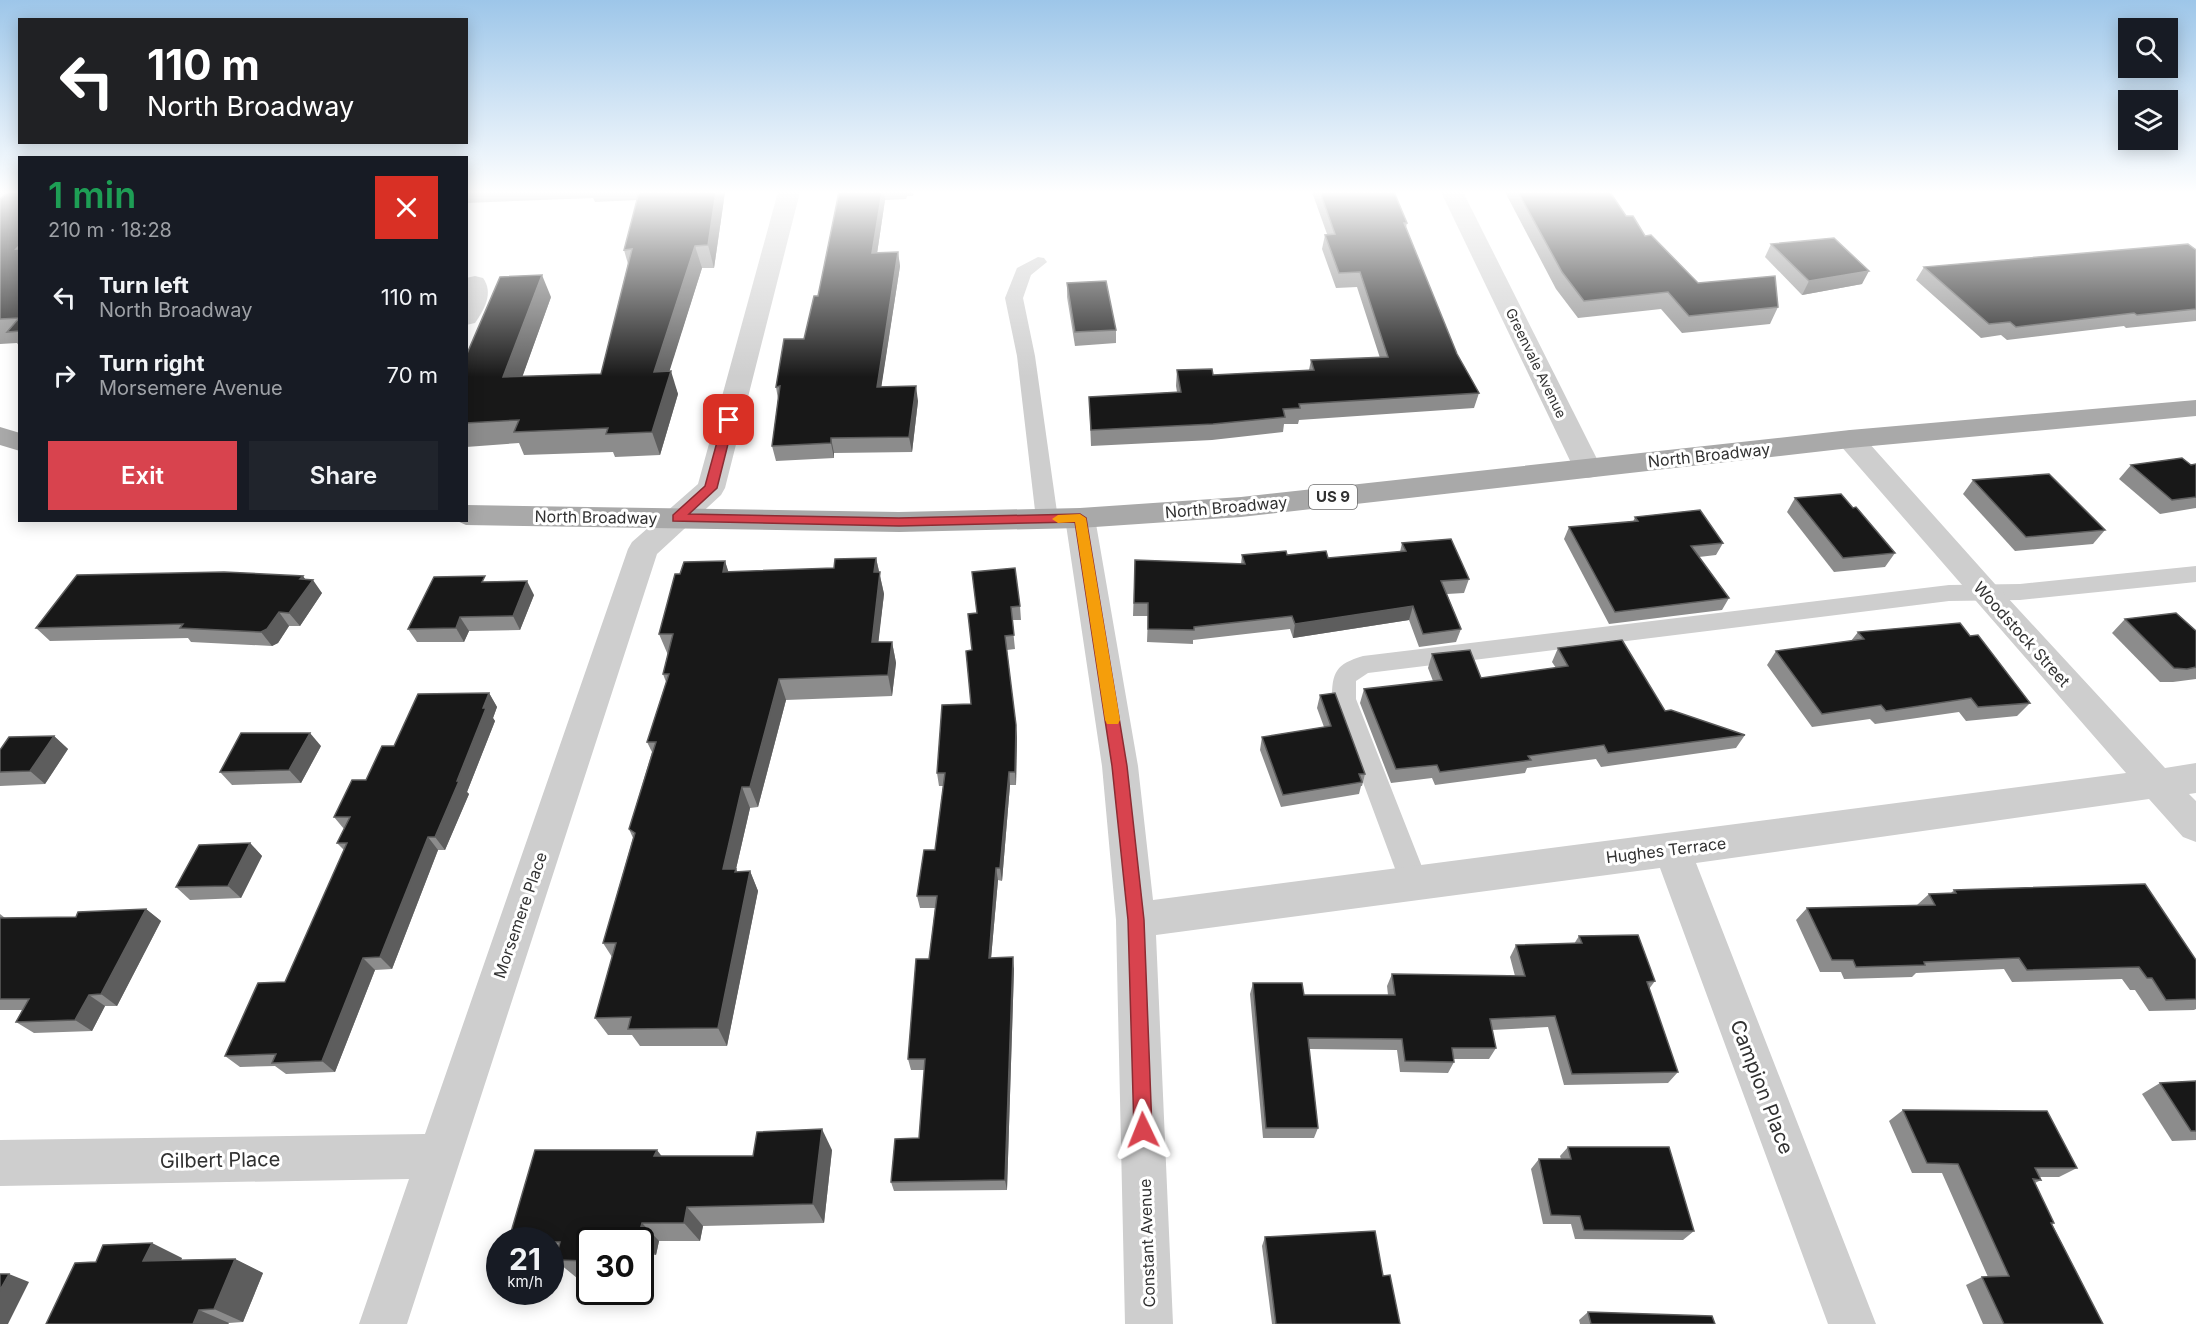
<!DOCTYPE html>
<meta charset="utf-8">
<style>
body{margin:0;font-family:Inter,sans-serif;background:#20242c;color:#f1f3f6;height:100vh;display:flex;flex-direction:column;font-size:22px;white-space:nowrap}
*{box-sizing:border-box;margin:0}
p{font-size:20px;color:#9ea1a6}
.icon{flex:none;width:33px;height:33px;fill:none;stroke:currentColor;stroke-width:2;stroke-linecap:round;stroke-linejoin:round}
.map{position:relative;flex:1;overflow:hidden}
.drawer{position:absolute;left:18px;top:156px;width:450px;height:366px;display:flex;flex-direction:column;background:#171b24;border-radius:0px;box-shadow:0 3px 15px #0003}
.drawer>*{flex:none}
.banner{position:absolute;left:18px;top:18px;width:450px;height:126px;border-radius:0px;box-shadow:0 3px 15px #0003;background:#202124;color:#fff;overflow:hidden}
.fabs{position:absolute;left:2118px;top:18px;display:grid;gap:12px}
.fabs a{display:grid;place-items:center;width:60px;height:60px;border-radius:0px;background:#171b24;box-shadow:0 3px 15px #0003;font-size:30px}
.speed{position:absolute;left:486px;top:1227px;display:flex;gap:12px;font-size:30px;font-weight:700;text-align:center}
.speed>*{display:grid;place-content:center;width:78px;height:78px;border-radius:50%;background:#171b24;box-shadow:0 3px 15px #0003;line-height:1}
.speed small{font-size:15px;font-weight:400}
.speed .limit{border:3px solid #111;border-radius:9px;background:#fff;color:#111}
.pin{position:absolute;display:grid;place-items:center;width:51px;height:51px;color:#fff;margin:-26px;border-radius:12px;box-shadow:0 3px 9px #0006}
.me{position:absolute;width:66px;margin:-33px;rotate:358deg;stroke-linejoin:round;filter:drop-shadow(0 0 4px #0008)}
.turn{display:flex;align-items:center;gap:21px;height:126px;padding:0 30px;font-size:27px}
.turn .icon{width:78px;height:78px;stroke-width:2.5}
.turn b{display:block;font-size:42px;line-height:51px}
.round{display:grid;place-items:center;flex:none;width:63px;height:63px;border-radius:0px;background:#20242c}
.headline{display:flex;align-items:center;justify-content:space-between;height:102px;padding:0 30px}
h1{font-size:36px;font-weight:600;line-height:45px;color:#1e9e55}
.primary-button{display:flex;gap:12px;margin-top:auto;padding:12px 30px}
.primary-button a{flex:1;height:69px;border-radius:0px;background:#d8434e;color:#fff;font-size:24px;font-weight:600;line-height:69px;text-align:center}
.primary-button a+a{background:#20242c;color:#f1f3f6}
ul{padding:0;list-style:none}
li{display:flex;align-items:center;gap:18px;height:78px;padding:0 30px}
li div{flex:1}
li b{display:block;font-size:22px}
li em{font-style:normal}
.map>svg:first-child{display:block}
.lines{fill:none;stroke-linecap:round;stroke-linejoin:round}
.service{fill:#cecece;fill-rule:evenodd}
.minor{fill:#cecece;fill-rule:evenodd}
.primary{fill:#a9a9a9;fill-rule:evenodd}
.wall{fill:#8c8c8c}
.shaded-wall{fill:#5d5d5d}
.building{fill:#181818;stroke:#5d5d5d;stroke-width:1.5}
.route{fill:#d8434e;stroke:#8c2c33;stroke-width:1.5}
.slow{fill:#f59e0b}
.labels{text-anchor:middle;stroke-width:6;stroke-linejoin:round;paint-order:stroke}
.far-street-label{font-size:14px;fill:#313131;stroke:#fff}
.shield{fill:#fff;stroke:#6f6f6f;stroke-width:1.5}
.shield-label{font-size:15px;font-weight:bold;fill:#313131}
.street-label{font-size:16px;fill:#313131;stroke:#fff}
.near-street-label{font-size:20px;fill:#313131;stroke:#fff}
</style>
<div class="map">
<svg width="2196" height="1324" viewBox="0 0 2196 1324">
<rect width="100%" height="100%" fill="#fff"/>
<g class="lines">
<g class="service">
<path d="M0 192H9L6 196 0 198Z"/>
<path d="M1038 257 1044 258 1047 262 1031 275 1023 298 1035 356 1058 519 1055 524 1047 526 1039 524 1036 519 1017 356 1005 298 1017 268Z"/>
<path d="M2196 566V582L2020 600 1949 601 1368 673 1356 681V699L1428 882 1424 891 1414 894 1404 891 1400 882 1332 699C1332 672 1336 664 1363 656L1949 585 2020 584Z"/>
</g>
<g class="minor">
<path d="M778 192H800L725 488 721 495 657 554 407 1324H359L409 1179 0 1186V1140L425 1134 628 549 632 542 698 484Z"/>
<path d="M1441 192H1463L1602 469 1598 476 1588 478 1578 476 1574 469Z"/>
<path d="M475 276 483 278C494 293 484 310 475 323L466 325V278Z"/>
<path d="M1850 430 1860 433 1995 584 2165 768 2196 763V793L2189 794 2196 801V842L2183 837 2149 799 1696 863 1876 1324H1828L1660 868 1156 935 1173 1324H1125L1116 920 1102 766 1065 518 1070 511 1080 508 1090 511 1095 518 1138 766 1153 900 2126 773 1840 445 1836 439 1840 433Z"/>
</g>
<g class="primary">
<path d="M2196 400V416L1850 448 1241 517 1080 528 899 532 466 525 455 520H466V505L899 512 1080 508 1241 497 1850 430Z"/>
<path d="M0 427 20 433V451L0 445Z"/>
</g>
</g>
<g class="wall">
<path d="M20 192V347L17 343 0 344V199Z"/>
<path d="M466 192H725L714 268H702L669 371 678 394 660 455 615 457 613 452 524 455 519 443 466 447V356L551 297 522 377 601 374 628 264 624 250 637 200 595 202 593 198 466 203Z"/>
<path d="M839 192H914L913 196H907L906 199 885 200 877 253 898 252 900 266 881 387 918 401 912 452 834 453V458L776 461 772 446 778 399 776 387 804 339 818 296Z"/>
<path d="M1312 192H1394L1407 223 1406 228 1457 354 1479 393 1474 408 1299 420 1298 424H1284L1283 432 1212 440 1091 446 1089 397 1177 392 1176 386 1177 370 1213 375 1309 370 1311 360 1380 358 1357 287 1336 288 1322 249 1325 235 1327 234Z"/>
<path d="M1505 192H1610L1626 216 1645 236 1698 283 1778 307 1770 324 1682 333 1661 309 1578 318 1556 289Z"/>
<path d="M1771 244 1862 284 1802 295 1765 257Z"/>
<path d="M2196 250V321L2126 328 2124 326 2007 340 2001 335 1981 338 1916 280 1924 267Z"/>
<path d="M1067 283 1116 330V343L1075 346 1067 297Z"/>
<path d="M2196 464V508L2160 514 2119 479 2131 465Z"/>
<path d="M1973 480 2105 530 2093 544 2015 551 1963 494Z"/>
<path d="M1795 498 1853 508 1895 553 1885 567 1834 572 1787 512Z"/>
<path d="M1635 517 1723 543 1716 555 1699 557 1729 598 1722 610 1609 624 1564 539 1569 527 1633 522Z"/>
<path d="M1402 543 1469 579 1464 593 1447 594 1461 629 1456 642 1419 647 1409 620 1293 638 1290 629 1193 640V644L1147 642 1148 616H1133L1135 560 1241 564 1242 555H1287L1328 558 1400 552Z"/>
<path d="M876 558 884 594 878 642H892L896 663 892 696 786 700 758 807 750 808 736 869 737 872 750 871 758 891 727 1046H640L632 1035H608L595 1018 612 957 603 943 633 838 629 829 652 752 647 742 666 682 663 674 668 655 659 634 680 574 725 561 728 572 834 568Z"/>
<path d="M972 572 1020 606 1021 620H1012L1015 649 1007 650 1017 738 1016 785H1010L1002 881 998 880 991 958 1014 969 1007 1190 894 1191 891 1182 919 1138 925 1070H911L908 1059 929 959 935 908H920L917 896 935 850 943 786H939L937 773 971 704 972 650 977 613Z"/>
<path d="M303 576 305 579 322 593 300 626H289L278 643 272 646 191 642 188 638 50 641 36 628Z"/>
<path d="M487 582 534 595 520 630 469 631 464 642H417L408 629Z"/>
<path d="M2125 619 2196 631V679L2173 682H2160L2112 633Z"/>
<path d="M1858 632 1970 636 2030 703 2017 716 1966 721 1959 712 1875 724 1870 719 1812 727 1767 665 1776 651 1851 641Z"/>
<path d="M1558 648 1665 711 1745 735 1736 748 1601 767 1596 759 1527 768 1525 773 1435 785 1432 778 1391 783 1360 703 1364 689 1433 681 1428 668 1432 654 1481 678 1556 668 1552 662Z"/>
<path d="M489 693 497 707 493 718 495 721 467 792 469 794 445 850H438L392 969 375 970 335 1072 286 1074 275 1066 240 1067 225 1056 285 982 344 850 337 843 344 829 334 817 366 780 394 746Z"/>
<path d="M1320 695 1365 774 1362 786H1361L1359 794 1281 807 1260 750 1262 737 1324 727 1317 708Z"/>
<path d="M54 736 68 749 45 784 0 786V750Z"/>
<path d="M321 746 301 783 232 785 220 772Z"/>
<path d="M250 843 262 856 241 898 190 900 176 887Z"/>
<path d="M1954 890 2196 960V1009L2194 1010 2149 1011 2135 990H2130L2122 979 2012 982 2004 969 1916 973 1912 977 1844 979 1841 972H1820L1796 920 1807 908 1917 905 1929 894 1951 893Z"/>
<path d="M146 909 161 921 117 1006H105L92 1031 34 1033 16 1022 22 1010H0V914L5 918 76 917Z"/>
<path d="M1579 936 1655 981 1649 989 1678 1072 1668 1083 1564 1085 1548 1027 1492 1030 1496 1048 1489 1059H1453L1454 1062 1448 1073 1400 1072 1397 1050 1309 1049 1318 1128 1314 1138H1263L1250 994 1253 983 1304 995H1388L1387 986 1392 974 1515 976 1510 957 1516 945 1574 944Z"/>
<path d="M2196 1081V1140L2172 1141 2142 1094 2160 1083Z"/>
<path d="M1903 1110 2077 1168 2059 1177H2040L2041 1180 2035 1183 2054 1223 2052 1224 2103 1324H1983L1966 1285 1982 1277H1988L1942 1173H1912L1889 1121Z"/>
<path d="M1568 1147 1694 1231 1683 1240 1575 1239 1571 1224H1543L1531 1169 1539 1159H1561L1560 1156Z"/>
<path d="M832 1150 824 1223 703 1226 700 1241H659L656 1255 640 1254V1240H590V1278H577L555 1260H554L550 1257V1240H521L511 1232 661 1156H753Z"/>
<path d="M1265 1237 1383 1276 1400 1324H1272L1262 1246Z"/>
<path d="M182 1258 181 1260 235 1259 263 1273 243 1322 229 1323 228 1324H46Z"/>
<path d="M1588 1312 1715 1324H1580L1579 1320Z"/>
</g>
<g class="shaded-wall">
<path d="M716 192H725L714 268 708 245Z"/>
<path d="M882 192H884L885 200 875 267 872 253Z"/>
<path d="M695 246 702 268 662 395 654 372Z"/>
<path d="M898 252 900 266 879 402 877 387Z"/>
<path d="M1869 271 1862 284 1802 295 1809 281Z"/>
<path d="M542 275 551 297 514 400 503 377Z"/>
<path d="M671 371 678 394 660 455 652 432Z"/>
<path d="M916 386 918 401 912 452 909 437Z"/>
<path d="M831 438 834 453V458L831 443Z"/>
<path d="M876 558 884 594 876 663 872 642 874 572Z"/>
<path d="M725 561 732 583 723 572Z"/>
<path d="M303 576 309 585 313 580 322 593 300 626 289 613 300 579Z"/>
<path d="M527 581 534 595 520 630 513 616Z"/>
<path d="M1413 606 1409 620 1293 638 1295 624Z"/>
<path d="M279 612 289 626 278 643 272 646 261 632Z"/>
<path d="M460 617 469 631 464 642 456 628Z"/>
<path d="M892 642 896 663 892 696 888 675Z"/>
<path d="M779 679 786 700 758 807 750 787Z"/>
<path d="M489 693 497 707 493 718 495 721 467 792 469 794 445 850 435 837 457 781Z"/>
<path d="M1016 725 1017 738 1016 785 1015 772Z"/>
<path d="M310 733 321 746 301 783 289 770Z"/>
<path d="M54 736 68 749 45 784 30 771Z"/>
<path d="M1009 772 1010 785 1002 881 1000 868Z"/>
<path d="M742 787 750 808 736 869 744 888 723 869Z"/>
<path d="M428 837 438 850 392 969 380 957Z"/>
<path d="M250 843 262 856 241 898 228 886Z"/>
<path d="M996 868 998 880 990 970 989 958Z"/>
<path d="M750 871 758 891 727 1046 718 1028Z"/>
<path d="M146 909 161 921 117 1006 101 994Z"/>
<path d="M1013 957 1014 969 1007 1190 1005 1180Z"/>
<path d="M363 958 375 970 335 1072 322 1061Z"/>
<path d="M89 995 105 1006 92 1031 75 1020Z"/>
<path d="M822 1129 832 1150 824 1223 813 1204Z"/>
<path d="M657 1150 673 1171 654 1156Z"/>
<path d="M687 1207 703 1226 700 1241 684 1223Z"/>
<path d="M642 1223 659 1241 656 1255 638 1237Z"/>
<path d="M152 1243 182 1258 174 1276 143 1261Z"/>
<path d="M235 1259 263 1273 243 1322 214 1309Z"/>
<path d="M9 1274 29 1282 8 1324H0V1290Z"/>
<path d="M199 1310 229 1323 228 1324H193Z"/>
</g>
<g class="building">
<path d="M8 192H20V245L16 249H20V331L7 332 19 318 0 319V199Z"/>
<path d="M639 192H716L708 245 695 246 654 372 671 371 652 432 606 434 608 428 514 432 519 420 466 423V356L500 277 542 275 503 377 601 374 632 249 624 250Z"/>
<path d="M839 192H882L872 253 898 252 877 387 916 386 909 437 831 438V443L772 446 780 386 776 387 784 339H804L814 296H818Z"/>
<path d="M1320 192H1394L1407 223H1404L1457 354 1479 393 1299 404 1300 408 1283 409 1285 417 1213 424 1091 430 1089 397 1181 392 1177 370 1212 369 1213 375 1314 370 1311 360 1388 357 1360 272 1339 273 1325 235 1335 234Z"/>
<path d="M1518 192H1610L1626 216H1633L1645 236 1651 235 1698 283 1775 276 1778 307 1689 316 1668 292 1584 301 1562 272Z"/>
<path d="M1834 238 1869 271 1809 281 1771 244Z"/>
<path d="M2188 244 2196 250V309L2137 315 2134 313 2016 327 2010 322 1989 324 1924 267Z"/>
<path d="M1106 281 1116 330 1075 332 1067 283Z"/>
<path d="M2182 458 2191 465 2196 464V497L2172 500 2131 465Z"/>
<path d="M2049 474 2105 530 2026 537 1973 480Z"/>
<path d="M1841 494 1853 508 1856 507 1895 553 1843 558 1795 498Z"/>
<path d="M1700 510 1723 543 1691 546 1729 598 1615 612 1569 527 1638 521 1635 517Z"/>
<path d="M1451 539 1469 579 1441 581 1461 629 1423 634 1413 606 1295 624 1292 616 1194 627V630L1148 629V603H1134L1135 560 1245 564 1242 555 1286 551 1287 555 1326 551 1328 558 1406 551 1402 543Z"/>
<path d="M876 558 874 572H880L872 642H892L888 675 779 679 750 787H742L723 869H736L735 872 750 871 718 1028 628 1029 631 1017 595 1018 616 943H603L635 833 629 829 656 742H647L669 674H663L673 634H659L675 574H680L684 562 725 561 723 572 834 568 835 559Z"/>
<path d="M1015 568 1020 606 1011 607 1014 635 1005 636 1016 725 1015 772H1009L1000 868H996L989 958 1013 957 1005 1180 891 1182 895 1139 919 1138 925 1059H908L916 959H929L937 896H917L924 850H935L945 773H937L942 705 971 704 966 651 972 650 968 614 977 613 972 572Z"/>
<path d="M224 572 303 576 300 579 313 580 289 613 279 612 267 629 261 632 180 628 183 624 36 628 77 575Z"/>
<path d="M485 576 482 582 527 581 513 616 460 617 456 628 408 629 434 577Z"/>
<path d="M2176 613 2196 631V667L2187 669 2174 668 2125 619Z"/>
<path d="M1960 623 1970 636 1978 635 2030 703 1978 707 1971 698 1886 711 1881 705 1822 714 1776 651 1864 639 1858 632Z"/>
<path d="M1622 640 1665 711 1671 710 1745 735 1608 753 1604 745 1528 756 1531 760 1440 772 1437 765 1396 769 1364 689 1442 680 1432 654 1470 650 1481 678 1568 666 1558 648Z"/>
<path d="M489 693 483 708H486L457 781H459L435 837H428L380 957 363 958 322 1061 272 1063 276 1054 225 1056 258 983 285 982 347 843H337L350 817H334L352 780H366L382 746H394L418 694Z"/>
<path d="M1335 693 1365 774H1359L1362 782 1283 795 1262 737 1331 726 1320 695Z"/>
<path d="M241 733H310L289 770 220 772Z"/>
<path d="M54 736 30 771 0 772V750L9 737Z"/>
<path d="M250 843 228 886 176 887 199 845Z"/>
<path d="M2145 884 2196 960V999L2166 1000 2152 978H2147L2139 967 2027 970 2019 958 1924 962 1925 965 1856 967 1853 960H1832L1807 908 1935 905 1929 894 1956 893 1954 890Z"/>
<path d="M146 909 101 994 89 995 75 1020 16 1022 29 999H0V918L76 917 78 912Z"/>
<path d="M1638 935 1655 981 1647 982 1678 1072 1572 1074 1555 1016 1490 1019 1496 1048H1452L1454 1062 1405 1061 1402 1039 1308 1038 1318 1128H1266L1253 983H1302L1304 995H1395L1392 974 1525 976 1516 945 1582 943 1579 936Z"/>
<path d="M2196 1081V1131H2191L2160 1083Z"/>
<path d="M1903 1110 2047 1111 2077 1168H2035L2041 1180 2033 1179 2054 1223H2051L2103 1324H2004L1982 1277 2009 1276 1958 1164 1927 1163Z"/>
<path d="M822 1129 813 1204 687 1207 684 1223H642L638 1237 607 1236 605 1240H590V1261L555 1260 560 1242H550V1240H532L535 1233 511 1232 535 1150H657L654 1156H753L757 1132Z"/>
<path d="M1568 1147H1669L1694 1231 1584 1230 1580 1216 1551 1215 1539 1159H1571Z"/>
<path d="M1375 1231 1383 1276 1390 1275 1400 1324H1276L1265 1237Z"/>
<path d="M152 1243 143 1261 235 1259 214 1309 199 1310 193 1324H46L75 1263 96 1262 103 1245Z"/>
<path d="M0 1274H9L0 1290Z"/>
<path d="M1588 1312 1712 1316 1715 1324H1591Z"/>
</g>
<linearGradient id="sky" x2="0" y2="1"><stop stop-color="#9dc6e9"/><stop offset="0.51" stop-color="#fff"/><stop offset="1" stop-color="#fff" stop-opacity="0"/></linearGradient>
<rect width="2196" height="377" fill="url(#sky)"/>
<path class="route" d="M729 416 734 420 717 488 689 514 899 518 1080 514 1086 518 1127 766 1144 920 1152 1130 1150 1136 1143 1139 1137 1136 1134 1130 1128 920 1112 766 1075 522 899 526 673 521V515L705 486 723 420Z"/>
<path class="slow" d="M1080 514 1086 518 1120 720 1118 724H1107L1105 720 1075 522 1058 523 1052 519 1058 515Z"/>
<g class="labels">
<g class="far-street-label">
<text transform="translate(1536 363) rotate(64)" y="5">Greenvale Avenue</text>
</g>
<rect class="shield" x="1309" y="485" width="48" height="24" rx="4.5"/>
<g class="shield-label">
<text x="1333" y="502">US 9</text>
</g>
<g class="street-label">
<text transform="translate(1709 455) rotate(-6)" y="6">North Broadway</text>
<text transform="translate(1226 507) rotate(-5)" y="6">North Broadway</text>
<text transform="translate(596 517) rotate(1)" y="6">North Broadway</text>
<text transform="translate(2022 634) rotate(48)" y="6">Woodstock Street</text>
<text transform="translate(1666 850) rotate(-7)" y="6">Hughes Terrace</text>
<text transform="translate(520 915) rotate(-71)" y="6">Morsemere Place</text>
<text transform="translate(1147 1243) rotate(-92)" y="6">Constant Avenue</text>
</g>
<g class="near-street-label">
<text transform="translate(1762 1087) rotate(69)" y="7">Campion Place</text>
<text transform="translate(220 1160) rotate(-1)" y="7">Gilbert Place</text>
</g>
</g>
</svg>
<div class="fabs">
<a><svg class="icon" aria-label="search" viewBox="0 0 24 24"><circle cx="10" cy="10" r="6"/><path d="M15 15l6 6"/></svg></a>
<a><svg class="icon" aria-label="layers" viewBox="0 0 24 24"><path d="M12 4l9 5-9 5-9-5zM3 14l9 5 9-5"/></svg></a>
</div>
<div class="speed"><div>21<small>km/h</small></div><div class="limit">30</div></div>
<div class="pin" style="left:729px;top:420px;background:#d93025"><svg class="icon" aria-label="arrive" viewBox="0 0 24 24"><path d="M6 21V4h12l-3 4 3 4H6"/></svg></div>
<svg class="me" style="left:1143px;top:1130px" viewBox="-20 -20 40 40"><path d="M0-17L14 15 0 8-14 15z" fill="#d8434e" stroke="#fff" stroke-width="4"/></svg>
<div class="banner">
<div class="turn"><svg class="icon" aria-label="left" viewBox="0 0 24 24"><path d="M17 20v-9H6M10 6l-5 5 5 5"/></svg><div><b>110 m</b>North Broadway</div></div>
</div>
<section class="drawer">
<div class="headline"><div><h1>1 min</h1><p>210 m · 18:28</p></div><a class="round" style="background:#d93025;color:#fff"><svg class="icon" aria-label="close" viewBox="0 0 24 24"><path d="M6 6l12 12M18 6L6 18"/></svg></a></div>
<ul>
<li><svg class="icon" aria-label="left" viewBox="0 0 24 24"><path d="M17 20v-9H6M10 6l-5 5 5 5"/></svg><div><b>Turn left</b><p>North Broadway</p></div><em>110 m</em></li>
<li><svg class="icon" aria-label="right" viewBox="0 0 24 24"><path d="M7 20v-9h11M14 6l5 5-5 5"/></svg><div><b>Turn right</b><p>Morsemere Avenue</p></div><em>70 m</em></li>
</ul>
<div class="primary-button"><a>Exit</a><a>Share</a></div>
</section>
</div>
